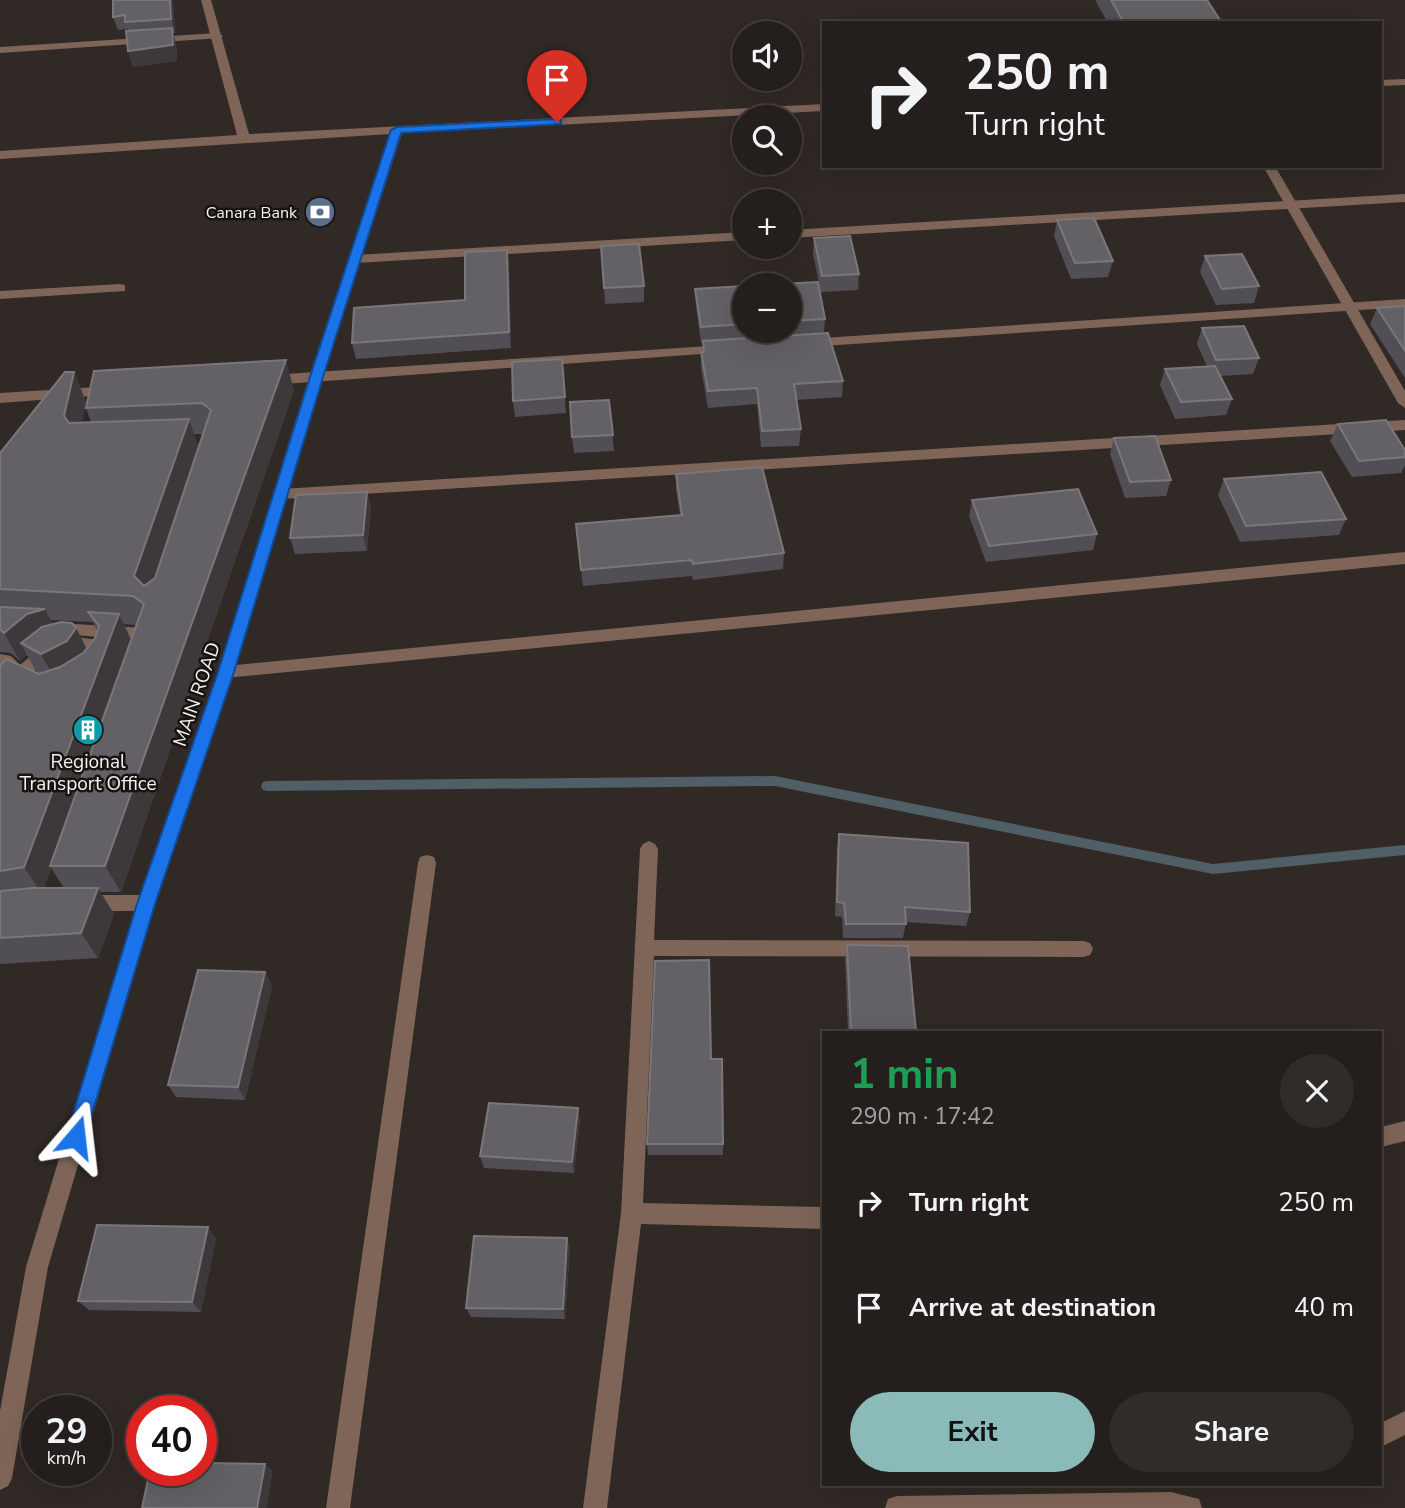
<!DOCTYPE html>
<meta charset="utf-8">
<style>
body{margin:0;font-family:"Nunito Sans",sans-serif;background:#302c29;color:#f1f3f6;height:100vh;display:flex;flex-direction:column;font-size:26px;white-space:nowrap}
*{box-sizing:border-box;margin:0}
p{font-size:23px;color:#a3a2a3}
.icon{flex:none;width:38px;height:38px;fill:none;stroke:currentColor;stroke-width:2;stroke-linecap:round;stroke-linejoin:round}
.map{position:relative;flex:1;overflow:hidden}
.drawer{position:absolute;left:822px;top:1031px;width:560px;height:455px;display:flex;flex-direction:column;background:#241f1c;border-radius:0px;box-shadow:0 7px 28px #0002,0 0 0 2px #413d3b}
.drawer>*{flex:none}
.banner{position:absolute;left:822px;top:21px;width:560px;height:147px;border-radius:0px;box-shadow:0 7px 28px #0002,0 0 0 2px #413d3b;background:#241f1c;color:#f1f3f6;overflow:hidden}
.fabs{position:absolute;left:732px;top:21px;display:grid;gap:14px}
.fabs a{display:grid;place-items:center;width:70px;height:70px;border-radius:50%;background:#241f1c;box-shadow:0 7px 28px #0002,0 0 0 2px #413d3b;font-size:35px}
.speed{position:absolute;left:21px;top:1395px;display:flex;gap:14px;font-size:35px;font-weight:700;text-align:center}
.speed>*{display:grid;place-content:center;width:91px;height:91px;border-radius:50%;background:#241f1c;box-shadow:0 7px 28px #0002,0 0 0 2px #413d3b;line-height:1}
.speed small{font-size:18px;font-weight:400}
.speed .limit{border:10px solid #d22;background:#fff;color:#111}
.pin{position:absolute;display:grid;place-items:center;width:60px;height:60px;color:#fff;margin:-72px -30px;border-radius:50% 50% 50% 0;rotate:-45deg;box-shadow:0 0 7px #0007}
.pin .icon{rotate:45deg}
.me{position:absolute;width:77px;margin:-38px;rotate:17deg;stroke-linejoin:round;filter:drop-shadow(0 0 5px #0008)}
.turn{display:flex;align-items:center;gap:24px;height:147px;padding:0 28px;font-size:32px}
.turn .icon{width:91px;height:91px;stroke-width:2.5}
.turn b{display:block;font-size:49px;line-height:60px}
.round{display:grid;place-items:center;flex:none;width:74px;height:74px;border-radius:37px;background:#302c29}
.headline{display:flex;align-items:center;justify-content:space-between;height:119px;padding:0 28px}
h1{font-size:42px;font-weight:700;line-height:52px;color:#1e9e55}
.cta{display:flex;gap:14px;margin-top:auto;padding:14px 28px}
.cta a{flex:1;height:80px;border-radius:42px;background:#8bbbb9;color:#111;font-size:28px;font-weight:700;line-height:80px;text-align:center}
.cta a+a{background:#302c29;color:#f1f3f6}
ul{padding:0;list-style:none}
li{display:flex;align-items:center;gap:21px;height:105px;padding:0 28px}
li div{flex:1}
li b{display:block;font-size:26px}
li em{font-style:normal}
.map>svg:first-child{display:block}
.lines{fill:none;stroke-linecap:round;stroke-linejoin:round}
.stream{fill:#505e65;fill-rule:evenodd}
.service{fill:#7e6557;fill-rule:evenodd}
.minor{fill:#7e6557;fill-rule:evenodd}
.tertiary{fill:#7e6557;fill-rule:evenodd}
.wall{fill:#514f55;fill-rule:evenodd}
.shaded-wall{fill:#3d393b}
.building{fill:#636166;stroke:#7a777b;stroke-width:2}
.route{fill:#1a73e8;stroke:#114b97;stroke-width:2}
.labels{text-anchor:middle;stroke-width:5;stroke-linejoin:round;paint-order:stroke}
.far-poi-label{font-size:16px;fill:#f6f1ee;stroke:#161311;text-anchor:end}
.street-label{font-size:19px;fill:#f6f1ee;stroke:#161311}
.poi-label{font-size:19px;fill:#f6f1ee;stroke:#161311}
</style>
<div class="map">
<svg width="1405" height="1508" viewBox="0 0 1405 1508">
<rect width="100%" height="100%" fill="#302925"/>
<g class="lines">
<path class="stream" d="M775 776 1213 864 1405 845V855L1213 874 775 786 267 791 263 790 261 786 263 782 267 781Z"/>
<g class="service">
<path d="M56 623 146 628 154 634 148 648H136V640L50 633 48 629Z"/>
<path d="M76 637 98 640 111 656 108 664H96L88 650C64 649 37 659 28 682 16 685 12 700 0 704V686L10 675 0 666V654L11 656 20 665 44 645Z"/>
<path d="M85 895H146L153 897 155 903 153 909 146 911H85L78 909 76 903 78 897Z"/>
</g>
<g class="minor">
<path d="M217 33 223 36 221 38 0 53V47Z"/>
<path d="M1405 194V202L789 238V230Z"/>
<path d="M744 232V240L356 263 349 259 356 255Z"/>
<path d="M120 284 125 285V291L0 299V291Z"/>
<path d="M1405 299V307L808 347 801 343 808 339Z"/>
<path d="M724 345 729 346V352L270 385 263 380 270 375Z"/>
<path d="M113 386 118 388V394L0 403V393Z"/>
<path d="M1405 420V430L281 499 273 494 281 489Z"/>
<path d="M1405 552V564L226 678 218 672 226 666Z"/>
<path d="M649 841 655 844 658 849 654 940 1083 941 1090 943 1093 949 1090 955 1083 957 654 956 643 1203 824 1207V1229L641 1224 607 1508H583L621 1213 640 849 643 844Z"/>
<path d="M427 855 434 857 436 863 350 1508H326L418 863 420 857Z"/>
<path d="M1405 1121V1141L1381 1147V1127Z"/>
<path d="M1405 1411V1435L1381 1447V1423Z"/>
<path d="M1171 1492 1199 1499 1202 1508H885L888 1499 897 1496Z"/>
</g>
<g class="tertiary">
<path d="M201 0H211L249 134 824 104V111L402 133 323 377 234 672 155 903 48 1267 12 1478 8 1486 0 1490V1411L26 1267 137 903 218 672 309 377 390 134 0 159V151L237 135Z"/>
<path d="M1405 79V85L1381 86V80Z"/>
<path d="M1263 166H1275L1405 391V408L1398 403Z"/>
</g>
</g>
<g class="wall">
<path d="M113 0H173L175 33H173L176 44 177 61 133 67 128 51V29L118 30 113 17Z"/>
<path d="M1095 0H1207L1222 23H1108Z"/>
<path d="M1057 220 1113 261 1108 277 1071 279 1054 236Z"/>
<path d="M814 238 859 274 858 290 821 292 813 254Z"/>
<path d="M601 246 644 286V302L605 304Z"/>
<path d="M507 250 509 266 511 348 356 359 352 343 465 300Z"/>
<path d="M1205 256 1259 286 1254 303 1216 305 1200 272Z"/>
<path d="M789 285 825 319 824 333 843 381 842 397 796 400 801 429 799 446 761 447 757 404 708 408 701 368V352H703V343H701L696 306 695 289 744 286V331H789Z"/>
<path d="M1405 306V378L1370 324 1377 308Z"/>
<path d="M1202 328 1259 358 1253 374 1221 376 1232 399 1226 415 1175 419 1160 385 1165 369 1207 366 1197 344Z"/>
<path d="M562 359 566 413 515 417 513 401Z"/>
<path d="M74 372 86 402 82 422H91L86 408 294 390 121 892H100L114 914 98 958 0 964V664L37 673 27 655 20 661 11 653 0 652V453ZM194 434H204L199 448ZM51 620 93 622 97 631 95 638 86 649 76 628 53 624ZM124 624 136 625 131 640ZM51 868 64 888H44Z"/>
<path d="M609 400 614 451 574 453 572 437Z"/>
<path d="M1338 424 1405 450V465L1401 473 1352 477 1330 441Z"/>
<path d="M1114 438 1171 480 1166 496 1125 498 1110 454Z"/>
<path d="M676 474 784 553 783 569 693 580 692 576 583 586 576 524 680 515 676 490Z"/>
<path d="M1224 479 1346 519 1339 535 1240 542 1218 495Z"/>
<path d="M367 492 371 508 367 551 295 554 290 538Z"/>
<path d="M972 500 1097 534 1093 550 986 562 969 516Z"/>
<path d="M839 834 970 912 966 926 906 922 903 938H843L842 917 835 916 837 849Z"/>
<path d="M847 945 916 1032H848L845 959Z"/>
<path d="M265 972 272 986 245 1100 176 1097 168 1085Z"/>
<path d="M578 1108 580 1120 574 1173 484 1168 480 1156Z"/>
<path d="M647 1144H723V1155H648Z"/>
<path d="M216 1238 201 1312 89 1310 78 1301Z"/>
<path d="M567 1238 570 1249 565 1319 471 1317 466 1308Z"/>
</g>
<g class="shaded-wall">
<path d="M170 0H173L175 33 171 19Z"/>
<path d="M172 28 176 44 177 61 133 67 128 51Z"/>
<path d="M507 250 509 266 511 348 509 332Z"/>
<path d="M286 360 294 390 121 892 105 866Z"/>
<path d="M74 372 86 402 77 445 64 416Z"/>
<path d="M189 419 199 449 147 605 134 576Z"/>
<path d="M367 492 371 508 367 551 363 535Z"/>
<path d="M45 609 60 638 21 643 27 655 20 661 4 633 27 614Z"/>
<path d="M119 614 132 642 50 866 51 868 42 894 24 867Z"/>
<path d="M76 628 91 657 57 683 41 654Z"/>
<path d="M98 888 114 914 98 958 81 933Z"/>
<path d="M265 972 272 986 245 1100 238 1087Z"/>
<path d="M578 1108 580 1120 574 1173 572 1162Z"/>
<path d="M208 1227 216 1238 201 1312 192 1302Z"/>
<path d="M567 1238 570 1249 565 1319 563 1309Z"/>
<path d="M265 1464 273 1471 267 1508H257Z"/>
</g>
<g class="building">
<path d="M113 0H170L171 19 125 22V15L113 17Z"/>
<path d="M1111 0H1207L1222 23H1124Z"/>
<path d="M172 28 173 45 128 51 126 31Z"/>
<path d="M1094 218 1113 261 1075 263 1057 220Z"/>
<path d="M850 236 859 274 822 276 814 238Z"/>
<path d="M639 244 644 286 604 288 601 246Z"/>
<path d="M507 250 509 332 352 343 354 308 465 300V252Z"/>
<path d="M1242 254 1259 286 1222 289 1205 256Z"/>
<path d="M818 282 825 319 789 321V285H760Z"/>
<path d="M744 286V324L701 327 695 289Z"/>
<path d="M1405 306V351L1377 308Z"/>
<path d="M1244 326 1259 358 1216 360 1202 328Z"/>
<path d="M828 333 843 381 794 384 801 429 762 431 757 388 708 391 701 352H704L703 341Z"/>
<path d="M562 359 565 397 513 401 512 362Z"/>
<path d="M286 360 105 866H50L144 604 133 596 0 589V453L65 372H74L64 416 69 423 189 419 134 576 144 586 155 578 211 410 202 403 86 408 94 371Z"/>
<path d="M1215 366 1232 399 1181 402 1165 369Z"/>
<path d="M609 400 613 435 572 437 570 402Z"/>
<path d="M1386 420 1405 450V457L1359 461 1338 424Z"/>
<path d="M1155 436 1171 480 1130 482 1114 438Z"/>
<path d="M762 467 784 553 693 564 692 560 581 570 576 524 682 515 676 474Z"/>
<path d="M1321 472 1346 519 1246 526 1224 479Z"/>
<path d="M1078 489 1097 534 989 546 972 500Z"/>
<path d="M367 492 363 535 290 538 296 495Z"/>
<path d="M0 607 45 609 27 614 4 633 0 629Z"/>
<path d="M88 612 119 614 24 867 0 871V666L6 659 39 674 60 667 83 653 95 638 99 626Z"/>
<path d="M61 622 72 623 76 628 67 641 41 654 21 643 42 627Z"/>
<path d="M839 834 968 843 970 912 905 907 906 924H846L844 903 837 902Z"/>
<path d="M33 888H98L81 933 0 938V891Z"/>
<path d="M847 945 908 946 916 1032H851Z"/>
<path d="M709 960 711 1059H722L723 1144H647L655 961Z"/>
<path d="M198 970 265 972 238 1087 168 1085Z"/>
<path d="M489 1103 578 1108 572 1162 480 1156Z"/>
<path d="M97 1225 208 1227 192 1302 78 1301Z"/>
<path d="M474 1236 567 1238 563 1309 466 1308Z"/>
<path d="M201 1463 265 1464 257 1508H142L150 1470H201Z"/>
</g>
<path class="route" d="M557 119 561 120V124L401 133 323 377 234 672 155 904 85 1137 83 1143 76 1146 69 1143 66 1137 137 904 218 672 310 377 391 130 397 127Z"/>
<defs>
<g id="bank-disc" transform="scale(1.575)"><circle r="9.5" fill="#5c6f8a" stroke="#161311"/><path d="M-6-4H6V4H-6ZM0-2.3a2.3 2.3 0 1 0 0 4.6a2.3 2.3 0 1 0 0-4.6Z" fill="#fff"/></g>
<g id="building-disc" transform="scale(1.575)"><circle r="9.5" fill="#0f9aa8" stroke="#161311"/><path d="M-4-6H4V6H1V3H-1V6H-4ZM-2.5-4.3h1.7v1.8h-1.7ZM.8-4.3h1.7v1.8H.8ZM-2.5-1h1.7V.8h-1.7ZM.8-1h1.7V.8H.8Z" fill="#fff"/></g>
</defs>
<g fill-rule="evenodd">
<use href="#bank-disc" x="320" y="212"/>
<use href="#building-disc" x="88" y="730"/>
</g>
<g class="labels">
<g class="far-poi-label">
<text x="297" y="218">Canara Bank</text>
</g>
<g class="street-label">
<text transform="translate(196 694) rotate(-71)" y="7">MAIN ROAD</text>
</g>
<g class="poi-label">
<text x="88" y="768">Regional<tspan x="88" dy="22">Transport Office</tspan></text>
</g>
</g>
</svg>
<div class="fabs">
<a><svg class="icon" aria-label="sound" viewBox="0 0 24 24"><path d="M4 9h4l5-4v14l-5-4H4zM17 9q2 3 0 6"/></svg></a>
<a><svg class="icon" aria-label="search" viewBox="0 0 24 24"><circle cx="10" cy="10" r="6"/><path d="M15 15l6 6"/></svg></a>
<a>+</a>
<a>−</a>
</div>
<div class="speed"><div>29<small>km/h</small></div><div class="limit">40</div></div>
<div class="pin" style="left:557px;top:122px;background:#d93025"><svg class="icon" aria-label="arrive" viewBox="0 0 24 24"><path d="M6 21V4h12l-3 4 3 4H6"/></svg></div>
<svg class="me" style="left:76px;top:1137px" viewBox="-20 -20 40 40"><path d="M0-17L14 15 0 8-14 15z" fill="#1a73e8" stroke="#fff" stroke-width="4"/></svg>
<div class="banner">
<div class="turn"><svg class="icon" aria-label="right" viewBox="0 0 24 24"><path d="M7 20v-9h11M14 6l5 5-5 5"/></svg><div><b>250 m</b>Turn right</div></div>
</div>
<section class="drawer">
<div class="headline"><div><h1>1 min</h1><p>290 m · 17:42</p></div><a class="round"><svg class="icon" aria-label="close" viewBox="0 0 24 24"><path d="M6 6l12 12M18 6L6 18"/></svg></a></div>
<ul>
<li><svg class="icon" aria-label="right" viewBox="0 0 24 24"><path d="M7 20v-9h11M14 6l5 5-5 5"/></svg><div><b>Turn right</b></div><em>250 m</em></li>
<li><svg class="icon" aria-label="arrive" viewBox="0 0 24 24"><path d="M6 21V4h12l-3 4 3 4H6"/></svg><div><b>Arrive at destination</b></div><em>40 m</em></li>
</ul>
<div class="cta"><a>Exit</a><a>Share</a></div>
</section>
</div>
